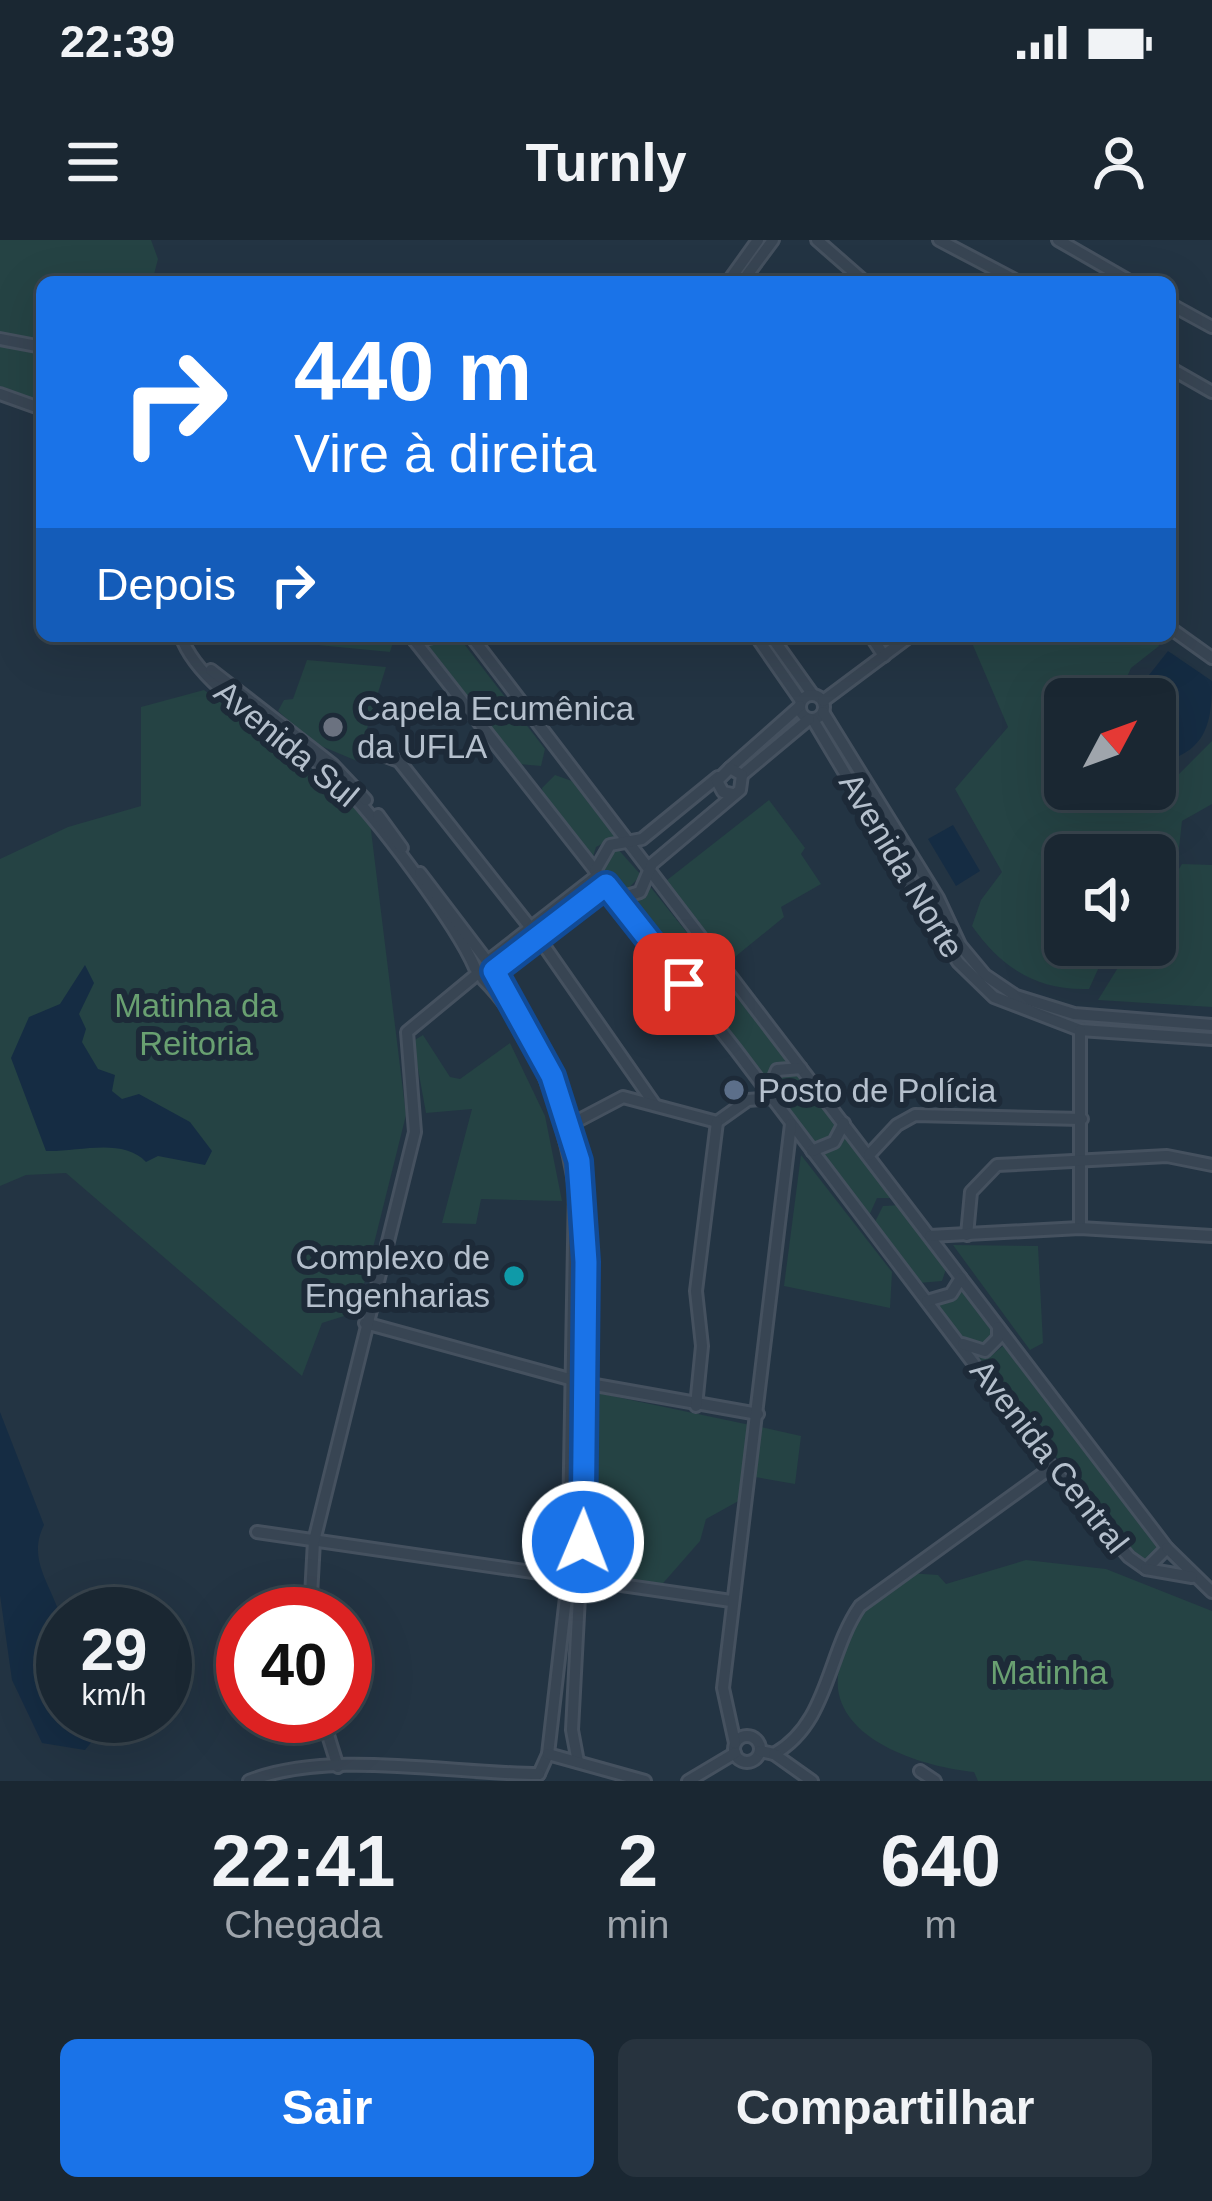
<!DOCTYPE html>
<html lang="pt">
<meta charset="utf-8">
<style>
body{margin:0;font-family:Helvetica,sans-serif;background:#27333e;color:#f1f3f6;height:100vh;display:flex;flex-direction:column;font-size:45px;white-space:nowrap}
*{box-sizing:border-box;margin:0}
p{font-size:39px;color:#9fa5ac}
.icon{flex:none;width:66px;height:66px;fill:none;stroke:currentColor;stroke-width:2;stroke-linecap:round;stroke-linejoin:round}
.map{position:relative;height:1541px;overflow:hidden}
.drawer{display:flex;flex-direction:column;background:#1a2732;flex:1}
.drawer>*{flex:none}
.hud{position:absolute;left:36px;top:36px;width:1140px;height:366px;border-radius:18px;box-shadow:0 12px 48px #0002,0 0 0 3px #38444d;background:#1a73e8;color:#fff;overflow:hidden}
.needle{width:78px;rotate:49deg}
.buttons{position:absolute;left:1044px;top:438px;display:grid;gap:24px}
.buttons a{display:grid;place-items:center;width:132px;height:132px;border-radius:18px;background:#1a2732;box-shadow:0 12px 48px #0002,0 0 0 3px #38444d;font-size:60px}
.speed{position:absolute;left:36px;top:1347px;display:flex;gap:24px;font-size:60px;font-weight:700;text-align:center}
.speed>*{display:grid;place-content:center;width:156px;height:156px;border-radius:50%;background:#1a2732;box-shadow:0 12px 48px #0002,0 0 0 3px #38444d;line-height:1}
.speed small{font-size:30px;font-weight:400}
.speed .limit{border:18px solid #d22;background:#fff;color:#111}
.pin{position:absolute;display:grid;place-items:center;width:102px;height:102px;color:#fff;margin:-51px;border-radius:24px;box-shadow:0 6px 18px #0006}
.me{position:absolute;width:132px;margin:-66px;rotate:1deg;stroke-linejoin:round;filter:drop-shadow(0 0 9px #0008)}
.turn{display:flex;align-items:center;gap:42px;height:252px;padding:0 60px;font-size:54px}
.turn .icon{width:156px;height:156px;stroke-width:2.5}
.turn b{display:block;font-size:84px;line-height:102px}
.then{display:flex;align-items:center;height:114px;padding:0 60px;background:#0003;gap:24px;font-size:45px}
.eta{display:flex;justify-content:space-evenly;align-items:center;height:204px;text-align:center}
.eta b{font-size:72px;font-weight:600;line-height:84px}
.action{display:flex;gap:24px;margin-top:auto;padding:24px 60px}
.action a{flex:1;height:138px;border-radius:18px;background:#1a73e8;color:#fff;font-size:48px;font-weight:600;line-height:138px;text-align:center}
.action a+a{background:#27333e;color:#f1f3f6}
.status{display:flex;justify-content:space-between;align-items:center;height:84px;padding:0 60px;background:#1a2732;direction:ltr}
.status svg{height:33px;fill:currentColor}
header{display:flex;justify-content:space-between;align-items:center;height:156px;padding:0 60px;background:#1a2732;font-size:54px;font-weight:600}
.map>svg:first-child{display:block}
.green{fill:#254344}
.water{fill:#152c43}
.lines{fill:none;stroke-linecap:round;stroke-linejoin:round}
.minor-casing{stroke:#45515f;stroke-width:16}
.minor{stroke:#384553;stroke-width:10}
.route-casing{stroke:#114b97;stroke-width:30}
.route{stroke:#1a73e8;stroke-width:21}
.worship-dot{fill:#6b7280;stroke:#1d2a38;stroke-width:4.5}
.service-dot{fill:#5c6f8a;stroke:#1d2a38;stroke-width:4.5}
.culture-dot{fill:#0f9aa8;stroke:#1d2a38;stroke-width:4.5}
.labels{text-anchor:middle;stroke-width:12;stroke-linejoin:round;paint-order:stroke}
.poi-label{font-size:33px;fill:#b5c0cd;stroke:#1d2a38;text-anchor:start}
.street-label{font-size:33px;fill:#b5c0cd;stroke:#1d2a38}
.park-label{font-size:33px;fill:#69a071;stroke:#1d2a38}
</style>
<div class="status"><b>22:39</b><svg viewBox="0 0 49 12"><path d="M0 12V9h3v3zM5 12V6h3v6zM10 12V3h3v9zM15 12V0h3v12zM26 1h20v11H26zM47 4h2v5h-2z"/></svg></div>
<header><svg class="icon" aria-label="menu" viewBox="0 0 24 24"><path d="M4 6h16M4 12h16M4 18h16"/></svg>Turnly<svg class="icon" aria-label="person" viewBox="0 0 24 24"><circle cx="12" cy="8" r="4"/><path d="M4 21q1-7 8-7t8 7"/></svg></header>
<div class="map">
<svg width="1212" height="1541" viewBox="0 0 1212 1541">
<rect width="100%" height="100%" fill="#233443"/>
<g class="green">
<path d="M0 0H151L158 19 152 42H42V111L0 100Z"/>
<path d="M0 106 42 114V162L0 146Z"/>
<path d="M310 396H395L390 412 318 405Z"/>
<path d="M443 396H458L545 509 541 526 519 524 423 404Z"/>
<path d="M969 396H1152L1159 406 1131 428 1117 459H1065V549H1155V543L1179 534 1212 501V564L1182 581 1178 617 1155 646V615H1065V705H1109L1089 749C1036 751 1001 727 972 686L981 660 1002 632 955 549 1008 487Z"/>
<path d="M307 420 386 427 357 521 314 503 278 471 284 460 293 459Z"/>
<path d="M204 450 369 574 406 875 357 1072 322 1083 302 1136 66 933 26 935 0 946V619L68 587 141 566V467Z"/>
<path d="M555 535 572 541 615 597 596 607 592 620 544 558 542 548Z"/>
<path d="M769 560 805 608 801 614 821 644 781 667 784 677 725 725 662 644Z"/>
<path d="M616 607 641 635 625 652H617L599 630Z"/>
<path d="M1182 624 1212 625V767L1098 760 1132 705H1155V668Z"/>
<path d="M648 644 793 825 774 827 767 847 626 663 639 659Z"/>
<path d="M423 795 450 837 460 839 510 803 545 876 562 961 481 959 476 984 442 983 472 869 426 873 413 801Z"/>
<path d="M779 832H799L839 884 828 901 813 907 771 851Z"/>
<path d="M844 889 898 958H877L868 978 817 912Z"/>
<path d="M801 915 892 1032 890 1068 784 1046Z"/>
<path d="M902 965 947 1026 942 1041 919 1043 874 984 883 966Z"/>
<path d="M953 1005 1038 1006 1043 1103 1030 1110Z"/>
<path d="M962 1049 992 1088 991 1099 981 1106 961 1098 937 1066Z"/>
<path d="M1005 1104 1160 1308 1145 1322 1134 1317 978 1116H991Z"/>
<path d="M588 1151 755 1186 742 1259 706 1279 700 1301 657 1350 584 1343Z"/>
<path d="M757 1186 801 1196 795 1244 749 1236Z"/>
<path d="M1026 1320 1106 1329 1212 1371V1541H978L974 1532C925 1527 845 1503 838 1449 836 1427 846 1405 845 1382L909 1333 938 1335 946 1344Z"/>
</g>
<g class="water">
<path d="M1168 411 1212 441C1212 487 1205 513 1155 524V459H1130Z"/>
<path d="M953 585 980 631 956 646 928 599Z"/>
<path d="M85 725 94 743 79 774 86 789 82 802 98 829 115 835 112 851 122 859 139 854 190 882 212 911 205 925 158 916 146 922C123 897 78 912 46 911L11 818 29 777 60 764Z"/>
<path d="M0 1172 44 1285C26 1321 53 1346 62 1382 69 1409 63 1447 63 1476H95L99 1493 85 1510 42 1503 12 1440 0 1355Z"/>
</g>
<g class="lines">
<g class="minor-casing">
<g id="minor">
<path d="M817 0 865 42"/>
<path d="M939 0 1019 42"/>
<path d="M1058 0 1131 42"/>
<path d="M728 42 758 0"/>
<path d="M742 42 773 0"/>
<path d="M1170 64 1212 87"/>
<path d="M0 99 42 107"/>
<path d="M1170 128 1212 152"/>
<path d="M0 154 42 169"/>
<path d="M1170 388 1212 418"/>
<path d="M181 396C200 452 294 498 338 540 373 573 457 685 475 728"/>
<path d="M411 396 736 810 1052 1227 1129 1317 1146 1329 1167 1308 471 396"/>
<path d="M756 396 801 461"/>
<path d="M771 396 813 455"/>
<path d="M871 396 884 416"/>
<path d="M415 401 438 396"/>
<path d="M211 430 332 524 366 560"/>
<circle cx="812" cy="467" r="12"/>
<path d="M823 461 910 396"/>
<path d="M823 472 938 658 960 705 985 735 1016 756 1074 774 1212 785"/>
<path d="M813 480 958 722 994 757 1080 790 1212 799"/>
<path d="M372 511 399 521 538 697 655 865"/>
<path d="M730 528 800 466"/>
<path d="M742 535 809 479"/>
<path d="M378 575 402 608"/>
<path d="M595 631 610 605 642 599 718 537"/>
<path d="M420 633 487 721"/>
<path d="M617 659 640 652 652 624 740 550 742 535 730 528 717 541 723 552 732 554"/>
<path d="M488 721 598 635"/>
<path d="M493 733 558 850 582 941 584 1261 572 1490 578 1522"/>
<path d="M490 737 606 645"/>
<path d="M483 739C536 792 563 875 575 948L568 1340 548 1514 539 1534"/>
<path d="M768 852 777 830 801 828"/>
<path d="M566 887 623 857 717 882 748 860 772 858"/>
<path d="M812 911 834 902 844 883"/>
<path d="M869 915 897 885 915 875 1082 879"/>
<path d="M1080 988V790"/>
<path d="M967 995 971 952 997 925 1167 916 1212 925"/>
<path d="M930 996 1080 988 1212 996"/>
<path d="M927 1061 951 1054 961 1038"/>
<path d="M365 1083 584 1143 758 1174"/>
<path d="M963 1104 985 1111 998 1098V1087"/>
<path d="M696 1166 702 1106 696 1051 717 882"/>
<path d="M257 1292 731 1361"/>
<path d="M1167 1308 1212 1352"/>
<path d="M1146 1329 1192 1337"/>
<path d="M310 1374 314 1301 415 892 407 792 476 735"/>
<path d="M322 1476 338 1527"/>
<circle cx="747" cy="1509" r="13"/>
<path d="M735 1503 723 1448 791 884"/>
<path d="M760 1511 774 1514C829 1483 827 1413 860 1366L1052 1227"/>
<path d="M548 1514 645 1541"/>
<path d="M774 1514 812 1541"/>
<path d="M920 1531 935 1541"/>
<path d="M249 1541C329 1509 452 1534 539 1534"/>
<path d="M688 1541 735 1513"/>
</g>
</g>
<use href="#minor" class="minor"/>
</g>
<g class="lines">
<g class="route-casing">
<path id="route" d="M583 1302 586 1022 579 921 552 836 494 731 606 645 684 744"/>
</g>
<use href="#route" class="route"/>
</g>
<circle class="worship-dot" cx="333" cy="487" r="12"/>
<circle class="service-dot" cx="734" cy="850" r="12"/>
<circle class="culture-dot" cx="514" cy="1036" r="12"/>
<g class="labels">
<g class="poi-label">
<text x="357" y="480">Capela Ecumênica<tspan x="357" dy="38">da UFLA</tspan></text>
<text x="758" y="862">Posto de Polícia</text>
<text x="490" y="1029" text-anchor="end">Complexo de<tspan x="490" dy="38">Engenharias</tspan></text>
</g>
<g class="street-label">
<text transform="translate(287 503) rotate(40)" y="12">Avenida Sul</text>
<text transform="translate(902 625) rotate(59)" y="12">Avenida Norte</text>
<text transform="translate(1050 1216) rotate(52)" y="12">Avenida Central</text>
</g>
<g class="park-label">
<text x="196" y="777">Matinha da<tspan x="196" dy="38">Reitoria</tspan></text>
<text x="1049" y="1444">Matinha</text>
</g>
</g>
</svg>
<div class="buttons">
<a><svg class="needle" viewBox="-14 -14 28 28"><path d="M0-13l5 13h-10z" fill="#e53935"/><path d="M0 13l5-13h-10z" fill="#9fa5ac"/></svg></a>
<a><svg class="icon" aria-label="sound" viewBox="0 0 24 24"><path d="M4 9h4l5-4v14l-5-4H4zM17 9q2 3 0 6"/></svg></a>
</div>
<div class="speed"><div>29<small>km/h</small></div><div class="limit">40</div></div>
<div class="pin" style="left:684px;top:744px;background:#d93025"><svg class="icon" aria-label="arrive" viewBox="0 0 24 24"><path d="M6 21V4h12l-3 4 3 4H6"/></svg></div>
<svg class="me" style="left:583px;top:1302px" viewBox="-20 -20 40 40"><circle r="17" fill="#1a73e8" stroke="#fff" stroke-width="3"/><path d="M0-11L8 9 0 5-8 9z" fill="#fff"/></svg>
<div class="hud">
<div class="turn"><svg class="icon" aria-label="right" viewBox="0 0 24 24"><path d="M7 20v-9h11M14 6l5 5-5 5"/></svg><div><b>440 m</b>Vire à direita</div></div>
<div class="then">Depois<svg class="icon" aria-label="right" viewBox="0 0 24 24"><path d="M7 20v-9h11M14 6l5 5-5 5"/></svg></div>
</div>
</div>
<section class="drawer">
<div class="eta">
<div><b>22:41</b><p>Chegada</p></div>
<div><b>2</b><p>min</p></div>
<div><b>640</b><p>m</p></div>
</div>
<div class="action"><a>Sair</a><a>Compartilhar</a></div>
</section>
